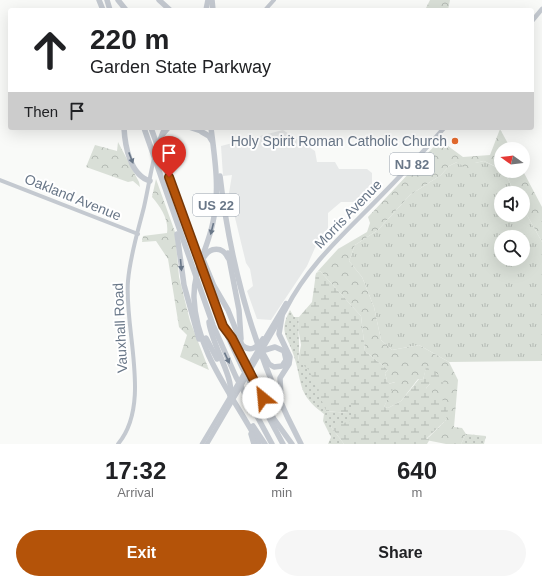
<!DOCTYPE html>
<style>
body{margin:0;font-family:Arial,sans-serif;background:#f6f6f6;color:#202124;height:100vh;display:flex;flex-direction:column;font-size:15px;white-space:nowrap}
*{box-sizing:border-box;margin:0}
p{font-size:13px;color:#757577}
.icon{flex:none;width:22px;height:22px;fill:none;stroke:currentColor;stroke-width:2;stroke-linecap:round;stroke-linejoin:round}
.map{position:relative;height:444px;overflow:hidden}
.side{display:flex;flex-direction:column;background:#fff;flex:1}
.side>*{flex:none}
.hud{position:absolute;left:8px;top:8px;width:526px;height:122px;border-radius:4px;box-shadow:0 4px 16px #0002;background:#fff;color:#202124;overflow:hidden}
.needle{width:26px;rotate:284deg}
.buttons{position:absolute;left:494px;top:142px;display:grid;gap:8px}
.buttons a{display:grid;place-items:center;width:36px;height:36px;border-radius:50%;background:#fff;box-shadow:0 4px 16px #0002;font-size:20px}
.pin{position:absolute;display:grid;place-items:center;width:34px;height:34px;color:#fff;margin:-41px -17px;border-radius:50% 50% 50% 0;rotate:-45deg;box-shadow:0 0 4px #0007}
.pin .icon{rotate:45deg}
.me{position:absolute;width:44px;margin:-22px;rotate:332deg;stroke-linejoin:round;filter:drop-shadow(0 0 3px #0008)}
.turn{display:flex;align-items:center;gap:14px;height:84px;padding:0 16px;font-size:18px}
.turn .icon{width:52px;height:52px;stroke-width:2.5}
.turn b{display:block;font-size:28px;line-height:34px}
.then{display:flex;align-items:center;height:38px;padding:0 16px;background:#0003;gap:8px;font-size:15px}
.eta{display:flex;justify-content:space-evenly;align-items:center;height:68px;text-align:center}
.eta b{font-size:24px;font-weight:600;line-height:28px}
.action{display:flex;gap:8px;margin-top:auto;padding:8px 16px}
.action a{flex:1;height:46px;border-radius:24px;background:#b45309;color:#fff;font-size:16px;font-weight:600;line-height:46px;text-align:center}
.action a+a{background:#f6f6f6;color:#202124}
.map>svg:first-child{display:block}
.built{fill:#e7e9e9}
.grass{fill:url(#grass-tufts);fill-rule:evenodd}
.forest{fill:url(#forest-crowns)}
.wetland{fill:url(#wetland-marsh)}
.park{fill:url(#park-dots)}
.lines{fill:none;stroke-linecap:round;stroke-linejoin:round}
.secondary{stroke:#c4c9d0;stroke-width:4}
.primary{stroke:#c4c9d0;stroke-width:4.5}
.highway{stroke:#c4c9d0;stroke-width:5.5}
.oneway{fill:#697788}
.route-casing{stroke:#753606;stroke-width:10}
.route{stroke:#b45309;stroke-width:7}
.poi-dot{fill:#e46a2e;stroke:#fff;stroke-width:1.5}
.labels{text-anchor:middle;stroke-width:4;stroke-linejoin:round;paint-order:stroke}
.shield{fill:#fff;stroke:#96a0ac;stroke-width:1}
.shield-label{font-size:13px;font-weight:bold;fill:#697788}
.poi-label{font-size:14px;fill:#697788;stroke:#fff;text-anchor:end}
.street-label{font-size:14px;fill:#697788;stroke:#fff}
</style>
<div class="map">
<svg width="542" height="444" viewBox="0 0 542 444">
<defs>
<pattern id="grass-tufts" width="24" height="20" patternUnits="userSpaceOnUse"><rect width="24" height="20" fill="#d9dfd7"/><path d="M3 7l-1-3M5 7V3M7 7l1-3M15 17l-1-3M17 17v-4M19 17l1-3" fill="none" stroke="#b4bab4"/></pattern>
<pattern id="forest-crowns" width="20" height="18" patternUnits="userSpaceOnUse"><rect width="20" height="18" fill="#d9dfd7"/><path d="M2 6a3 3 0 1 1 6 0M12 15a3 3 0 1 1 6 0" fill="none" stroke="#b4bab4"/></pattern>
<pattern id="wetland-marsh" width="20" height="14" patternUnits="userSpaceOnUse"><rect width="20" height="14" fill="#d9dfd7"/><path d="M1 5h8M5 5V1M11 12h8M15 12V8" fill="none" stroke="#b4bab4"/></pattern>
<pattern id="park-dots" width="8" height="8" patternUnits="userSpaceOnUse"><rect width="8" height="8" fill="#d9dfd7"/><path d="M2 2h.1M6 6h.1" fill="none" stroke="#b4bab4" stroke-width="1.8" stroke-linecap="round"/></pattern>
</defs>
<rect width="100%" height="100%" fill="#f9faf8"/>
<path class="built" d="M283 130 315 151 317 162H335L339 169H367L372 173V199L369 202H341L328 213V229L324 232 323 242 318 241 307 266 271 320 257 319 247 291 253 286 250 269 246 263 229 193 232 175 223 176 221 146Z"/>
<path class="grass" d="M484 161 504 171 515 193H501V215H523V208L542 242V361L449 362 419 345 392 350 381 340 374 307 362 277 349 261 355 245 378 230 410 195 441 175 449 166 457 162 475 163ZM501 237H523V259H501Z"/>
<g class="forest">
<path d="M430 0H450L448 10H425Z"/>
<path d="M500 129 511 149H501V169L484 161 475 163 470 171 457 162 449 166 441 175 410 195 378 230 355 245 349 261 362 277 374 307 381 340 392 350 419 345 449 362 458 380 454 427 462 428 466 434 461 444H446L426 440 446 420 426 388 430 384 426 368 423 380 418 379 401 401 388 408 384 407 395 382 388 384 385 373 388 370 365 351 361 316 320 271 317 272 338 249 367 232 370 223 368 217 440 140 463 157 490 155Z"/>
<path d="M118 142 139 182 140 187 133 181 128 182 86 167 95 145 117 151Z"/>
<path d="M504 171H523L542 207V242L523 208V193H515Z"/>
<path d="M156 179 175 232 179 277 190 321 209 370 180 357 187 335 179 327 168 259 156 241 142 242 143 236 167 233C169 220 161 207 152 197Z"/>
</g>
<path class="wetland" d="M320 271 361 316 365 351 388 370 385 373 388 384 396 382 384 407 388 408 401 401 419 379 423 380 426 367 444 378 443 384H430L426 388 449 405 446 420 426 439H430L427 444H344L331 427 348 413 326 411 298 361 301 345 298 328 299 317 312 302 316 273Z"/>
<g class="park">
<path d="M290 310 294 317H299C297 332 301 345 298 361L309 370 326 411 348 413V404L354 405 350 421 331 427 344 444H328L331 437 323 421 324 414C297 394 303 385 294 356 288 336 278 333 290 310Z"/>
<path d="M466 434 486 436 484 444H461Z"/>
</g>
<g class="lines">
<g class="secondary">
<path d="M265 10 274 0"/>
<path d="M190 128 202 132"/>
<path d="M163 135 169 128"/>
<path d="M0 180 138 234"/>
<path d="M118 444C152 404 124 330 128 281 130 256 138 231 144 207 150 181 153 152 164 128"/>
</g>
<g class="primary">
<path d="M532 21 542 9"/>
<path d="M202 444 286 303"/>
<path d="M207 444 286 309C304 273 332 245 360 217 389 188 417 159 444 128"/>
</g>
<g class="highway">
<path d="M99 0 103 10"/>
<path d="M107 0 110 10"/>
<path d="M118 0 126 10"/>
<path d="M159 0 170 10"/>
<path d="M212 0 213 10"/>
<path d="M206 10 208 0"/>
<path d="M124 128C125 146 130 175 150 181"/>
<path d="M144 128 213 325 236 377 272 444"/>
<path d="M151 128 223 326 242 367 283 444"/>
<path d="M211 128C215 160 220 190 213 222 208 248 193 271 194 298 196 353 235 398 259 444"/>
<path d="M202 132 209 136 212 141"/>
<path d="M220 176C231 272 256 359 301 444"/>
<path d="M177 234 184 285 199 339"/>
<path d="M228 253 239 310 241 339"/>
<path d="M202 257 214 286 228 310 242 345C250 353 258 347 263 339"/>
<path d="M204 257C210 247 223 246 228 258"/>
<path d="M209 322C211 343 235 379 230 395"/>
<path d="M206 338 217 359"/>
<path d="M241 357 274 419 292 444"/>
<path d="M257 357 265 350 275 347 284 351 286 360 282 366 274 367 269 364 264 355"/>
<path d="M281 398 280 378 289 364 290 357 279 334 282 316"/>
<path d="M253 426 265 444"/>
<path d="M251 434 254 444"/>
</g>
</g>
<defs><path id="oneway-solid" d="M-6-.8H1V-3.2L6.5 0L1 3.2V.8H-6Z"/></defs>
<g class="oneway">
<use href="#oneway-solid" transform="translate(131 158) rotate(69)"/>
<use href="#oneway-solid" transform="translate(212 229) rotate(104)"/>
<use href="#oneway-solid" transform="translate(181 265) rotate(85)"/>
<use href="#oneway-solid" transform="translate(227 358) rotate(65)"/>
</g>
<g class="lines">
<g class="route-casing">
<path id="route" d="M169 177 223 326 232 338 263 398"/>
</g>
<use href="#route" class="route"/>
</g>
<circle class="poi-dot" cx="455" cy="141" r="4"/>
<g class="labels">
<g class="shield">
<rect x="390" y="153" width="44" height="22" rx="3"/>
<rect x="193" y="194" width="46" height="22" rx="3"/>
</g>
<g class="shield-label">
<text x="412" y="169">NJ 82</text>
<text x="216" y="210">US 22</text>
</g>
<g class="poi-label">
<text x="447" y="146">Holy Spirit Roman Catholic Church</text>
</g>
<g class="street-label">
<text transform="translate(73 197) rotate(22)" y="5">Oakland Avenue</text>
<text transform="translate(348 214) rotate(-46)" y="5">Morris Avenue</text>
<text transform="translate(120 328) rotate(-93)" y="5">Vauxhall Road</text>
</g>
</g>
</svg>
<div class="buttons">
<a><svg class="needle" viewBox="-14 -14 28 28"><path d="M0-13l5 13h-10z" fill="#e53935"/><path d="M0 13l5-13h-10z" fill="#757577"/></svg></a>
<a><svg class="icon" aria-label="sound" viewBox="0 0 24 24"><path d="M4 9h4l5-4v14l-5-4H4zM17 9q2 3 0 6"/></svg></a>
<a><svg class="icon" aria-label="search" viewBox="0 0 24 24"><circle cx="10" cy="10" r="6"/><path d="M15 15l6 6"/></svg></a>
</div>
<div class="pin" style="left:169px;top:177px;background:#d93025"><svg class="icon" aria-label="arrive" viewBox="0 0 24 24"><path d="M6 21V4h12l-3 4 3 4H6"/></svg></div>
<svg class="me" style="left:263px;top:398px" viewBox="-20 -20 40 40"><circle r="19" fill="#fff"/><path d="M0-13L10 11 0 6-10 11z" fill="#b45309"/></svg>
<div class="hud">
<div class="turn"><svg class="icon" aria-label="ahead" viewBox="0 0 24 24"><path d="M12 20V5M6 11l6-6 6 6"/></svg><div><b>220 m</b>Garden State Parkway</div></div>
<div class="then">Then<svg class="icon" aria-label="arrive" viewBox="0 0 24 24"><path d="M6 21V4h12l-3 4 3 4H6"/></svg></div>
</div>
</div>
<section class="side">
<div class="eta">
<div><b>17:32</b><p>Arrival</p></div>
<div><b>2</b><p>min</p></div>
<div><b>640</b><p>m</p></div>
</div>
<div class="action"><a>Exit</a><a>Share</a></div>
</section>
